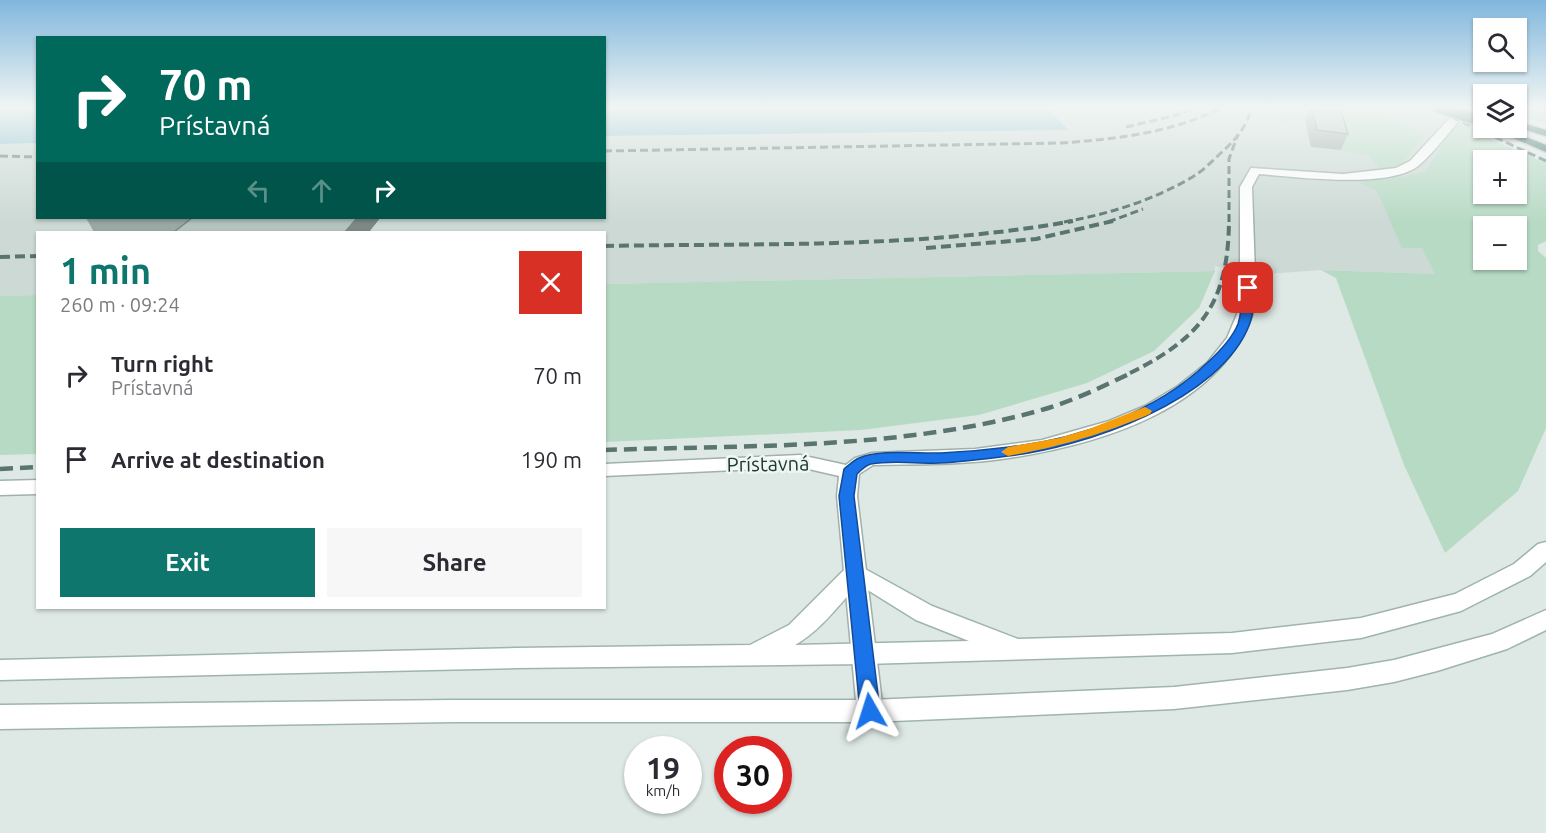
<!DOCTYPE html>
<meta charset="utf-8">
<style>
body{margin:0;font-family:Ubuntu,sans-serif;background:#f7f7f7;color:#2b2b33;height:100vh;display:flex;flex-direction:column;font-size:22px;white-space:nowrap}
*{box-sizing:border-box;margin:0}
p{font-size:20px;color:#7c7c81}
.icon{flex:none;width:33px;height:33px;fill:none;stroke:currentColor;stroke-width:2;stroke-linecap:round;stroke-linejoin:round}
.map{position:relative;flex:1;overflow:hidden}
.sheet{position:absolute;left:36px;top:231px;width:570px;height:378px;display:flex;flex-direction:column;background:#fff;border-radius:0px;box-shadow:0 2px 4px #0004}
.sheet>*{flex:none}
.banner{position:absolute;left:36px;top:36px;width:570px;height:183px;border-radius:0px;box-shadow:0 2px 4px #0004;background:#00695c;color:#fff;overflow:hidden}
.fabs{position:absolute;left:1473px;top:18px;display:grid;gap:12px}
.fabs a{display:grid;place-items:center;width:54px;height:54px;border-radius:0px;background:#fff;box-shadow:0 2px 4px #0004;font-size:30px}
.speed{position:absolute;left:624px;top:736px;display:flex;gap:12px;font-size:30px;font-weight:700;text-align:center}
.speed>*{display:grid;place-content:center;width:78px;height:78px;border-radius:50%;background:#fff;box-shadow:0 2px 4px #0004;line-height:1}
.speed small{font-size:15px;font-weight:400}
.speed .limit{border:9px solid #d22;background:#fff;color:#111}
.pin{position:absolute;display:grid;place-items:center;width:51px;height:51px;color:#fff;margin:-26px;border-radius:12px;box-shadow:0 3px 9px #0006}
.me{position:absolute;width:66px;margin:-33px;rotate:354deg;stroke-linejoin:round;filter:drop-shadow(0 0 4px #0008)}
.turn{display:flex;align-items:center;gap:21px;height:126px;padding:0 24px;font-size:27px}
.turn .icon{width:78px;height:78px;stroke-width:2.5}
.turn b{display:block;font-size:42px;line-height:51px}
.lanes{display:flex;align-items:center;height:57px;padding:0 24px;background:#0003;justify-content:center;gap:30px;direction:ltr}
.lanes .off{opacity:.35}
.round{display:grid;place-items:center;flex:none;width:63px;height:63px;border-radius:0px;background:#f7f7f7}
.head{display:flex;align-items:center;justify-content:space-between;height:102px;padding:0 24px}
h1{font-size:36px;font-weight:700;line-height:45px;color:#0f766e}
.cta{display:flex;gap:12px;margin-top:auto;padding:12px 24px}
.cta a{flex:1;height:69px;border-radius:0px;background:#0f766e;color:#fff;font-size:24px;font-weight:700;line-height:69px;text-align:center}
.cta a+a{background:#f7f7f7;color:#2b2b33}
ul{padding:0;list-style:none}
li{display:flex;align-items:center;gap:18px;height:84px;padding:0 24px}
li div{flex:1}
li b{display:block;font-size:22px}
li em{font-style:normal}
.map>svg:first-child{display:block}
.built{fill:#ccd9d4}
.green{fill:#b7dac4;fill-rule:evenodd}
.water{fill:#87bbcd}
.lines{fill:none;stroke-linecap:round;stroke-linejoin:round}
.street-casing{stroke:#a1b0ac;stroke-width:3}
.secondary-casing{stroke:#9eb4af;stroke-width:3}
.highway-casing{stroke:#bcc3c2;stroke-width:3}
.street{fill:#fff;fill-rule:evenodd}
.secondary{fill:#fff;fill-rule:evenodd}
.highway{fill:#2d635e;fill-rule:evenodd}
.rail-far2{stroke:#5a7470;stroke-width:3;stroke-dasharray:8 4;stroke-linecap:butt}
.rail-far1{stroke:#5a7470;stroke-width:4;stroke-dasharray:10 5;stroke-linecap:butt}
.rail{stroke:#5a7470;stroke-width:4.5;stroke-dasharray:13 7;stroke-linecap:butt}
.highway-bridge-casing{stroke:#bcc3c2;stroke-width:13;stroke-linecap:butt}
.highway-bridge{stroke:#2d635e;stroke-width:11}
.wall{fill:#9ba9a4}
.shaded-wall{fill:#7e8986}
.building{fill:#b4c4bf;stroke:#7e8986;stroke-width:1.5}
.route{fill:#1a73e8;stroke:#114b97;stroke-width:1.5}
.slow{fill:#f59e0b}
.labels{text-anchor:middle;stroke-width:5;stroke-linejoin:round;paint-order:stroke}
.street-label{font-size:20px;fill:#203834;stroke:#eef6f3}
</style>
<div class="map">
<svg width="1546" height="833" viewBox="0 0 1546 833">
<rect width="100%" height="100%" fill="#dee9e5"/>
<path class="built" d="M1047 107H1483L1484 128 1476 133 1435 274 1321 270 1265 274 1215 266V271L605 284 604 232H38L37 295 0 296V144L37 143 38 218H604L605 136 1067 130Z"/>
<g class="green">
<path d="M1277 107H1369L1382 115 1425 135 1402 164 1381 170 1369 155 1341 151 1333 122 1305 119 1281 123Z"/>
<path d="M1475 107H1484L1483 127 1476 133 1546 163V241L1538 245V251L1546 258V428L1518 491 1445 553 1404 465 1336 278 1321 270 1435 274 1422 248H1402L1377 191 1358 182 1401 177 1426 171 1453 127ZM1484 160H1516V194H1484ZM1484 226H1516V260H1484Z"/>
<path d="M1517 107H1546V124L1517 115Z"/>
<path d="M1215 271 1199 308 1154 351 1087 383 979 415 861 430 605 442V284Z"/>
<path d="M37 295V454L0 455V296Z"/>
</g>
<g class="water">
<path d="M0 107H37V143L0 144Z"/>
<path d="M604 107H1047L1068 130 605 136Z"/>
</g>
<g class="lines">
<g class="street-casing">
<g id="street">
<path d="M1460 107H1470C1458 122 1432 155 1418 166 1388 189 1296 177 1259 174L1252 187C1253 216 1254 245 1255 274 1255 285 1258 299 1254 310 1222 408 1102 444 1009 458 964 465 918 464 873 465L859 474 857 496 883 711 879 719 870 722 861 719 857 711 837 496 839 476 800 467 604 476V464L800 455 846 465 855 458 872 453 975 449 1042 440 1109 421 1145 406 1178 386 1207 363 1227 338 1240 307V187L1251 168 1343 174 1396 168 1410 161Z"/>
<path d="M38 480V494L0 495V481Z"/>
</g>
</g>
<g class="secondary-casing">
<g id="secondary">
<path d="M1546 542V562L1530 576 1461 611 1361 638 1232 653 864 664 516 668 0 680V660L516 648 750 645 789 625 848 566 856 564 932 606 1018 639 1232 633 1361 618 1455 594 1514 564 1538 544ZM858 584 916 620 969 641 795 645C820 631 839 605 858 584Z"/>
<path d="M1546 610V630L1507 649 1437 671 1394 682 1347 690 1174 709 870 722H454L0 729V705L454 700H870L1174 687 1347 668 1394 660 1492 634Z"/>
</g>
</g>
<g class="highway-casing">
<g id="highway">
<path d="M1484 110V116L1480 115V111Z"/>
<path d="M1516 121 1546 130V136L1516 127Z"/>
<path d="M1490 128H1503L1546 145V152Z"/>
</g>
</g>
<use href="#street" class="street"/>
<use href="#secondary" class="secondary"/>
<use href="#highway" class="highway"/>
<g class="rail-far2">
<path d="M1430 107 1546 161"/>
<path d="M1126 127 1173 116 1197 107"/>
<path d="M604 151 1061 143C1117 139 1172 133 1223 107"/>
<path d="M0 156 38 157"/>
<path d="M1064 222C1109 214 1154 200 1194 176 1204 170 1213 160 1222 152 1235 140 1248 126 1251 107"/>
<path d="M1108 222 1143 209"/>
<path d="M1229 222V159L1238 134"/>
</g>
<g class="rail-far1">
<path d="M604 246C760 243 918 249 1073 221"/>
<path d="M926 248 1036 239 1113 221"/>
<path d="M0 257 38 256"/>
<path d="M1130 373C1203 337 1228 302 1229 221"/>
</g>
<g class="rail">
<path d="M604 450C751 445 903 450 1045 409 1075 400 1104 386 1133 372"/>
<path d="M0 469 38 467"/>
</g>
<g class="highway-bridge-casing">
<path id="highway-bridge" d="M1438 107 1472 118"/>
</g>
<use href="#highway-bridge" class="highway-bridge"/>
</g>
<g class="wall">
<path d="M1310 107H1340L1348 134 1341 150 1311 147 1305 119Z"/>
<path d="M86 218H380L369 232H94Z"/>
</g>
<path class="shaded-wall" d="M357 218H380L369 232H345Z"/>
<g class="building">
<path d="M1312 107H1340L1348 134 1317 130Z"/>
<path d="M192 218H357L345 232H174Z"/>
</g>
<linearGradient id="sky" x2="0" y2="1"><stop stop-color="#81b7dd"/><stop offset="0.48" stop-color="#f0f5f3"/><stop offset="1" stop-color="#f0f5f3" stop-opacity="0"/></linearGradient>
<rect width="1546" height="223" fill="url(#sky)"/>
<path class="route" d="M1248 284 1254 288C1254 300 1254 312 1250 323 1222 401 1082 448 1008 456 985 459 962 462 940 463 918 464 893 460 871 464 866 465 861 470 857 474L854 496 880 711 877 717 870 719 863 717 860 711 839 496 844 469C849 465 854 460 859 458 880 449 917 454 941 453 963 452 986 450 1009 447 1079 439 1156 412 1207 363 1219 352 1232 339 1238 324 1242 312 1242 300 1242 288Z"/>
<path class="slow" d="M1145 407 1152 411 1150 414C1100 435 1062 446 1008 456L1001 452 1008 447 1059 438 1089 429Z"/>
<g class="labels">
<g class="street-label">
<text transform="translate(768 464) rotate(-1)" y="7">Prístavná</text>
</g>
</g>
</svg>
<div class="fabs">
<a><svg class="icon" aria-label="search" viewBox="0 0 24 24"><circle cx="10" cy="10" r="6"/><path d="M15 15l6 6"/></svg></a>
<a><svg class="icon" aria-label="layers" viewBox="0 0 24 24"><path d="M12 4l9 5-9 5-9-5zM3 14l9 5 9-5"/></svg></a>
<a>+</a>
<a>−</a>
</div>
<div class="speed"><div>19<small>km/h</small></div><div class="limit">30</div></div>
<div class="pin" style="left:1248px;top:288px;background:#d93025"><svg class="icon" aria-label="arrive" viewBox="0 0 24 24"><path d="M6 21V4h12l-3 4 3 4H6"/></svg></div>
<svg class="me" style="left:870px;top:711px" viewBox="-20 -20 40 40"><path d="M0-17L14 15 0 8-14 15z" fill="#1a73e8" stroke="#fff" stroke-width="4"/></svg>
<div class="banner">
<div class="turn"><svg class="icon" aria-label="right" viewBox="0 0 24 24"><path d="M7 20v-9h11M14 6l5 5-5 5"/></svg><div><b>70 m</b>Prístavná</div></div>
<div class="lanes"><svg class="icon off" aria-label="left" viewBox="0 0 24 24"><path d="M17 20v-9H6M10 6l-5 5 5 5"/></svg><svg class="icon off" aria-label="ahead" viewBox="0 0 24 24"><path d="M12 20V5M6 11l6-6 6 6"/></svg><svg class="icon" aria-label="right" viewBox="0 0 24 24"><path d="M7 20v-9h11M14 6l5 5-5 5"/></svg></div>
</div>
<section class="sheet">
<div class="head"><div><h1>1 min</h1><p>260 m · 09:24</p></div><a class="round" style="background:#d93025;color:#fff"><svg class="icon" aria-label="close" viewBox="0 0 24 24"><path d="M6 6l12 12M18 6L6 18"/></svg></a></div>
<ul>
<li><svg class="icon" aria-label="right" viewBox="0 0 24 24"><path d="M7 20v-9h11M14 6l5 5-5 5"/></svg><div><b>Turn right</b><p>Prístavná</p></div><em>70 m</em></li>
<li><svg class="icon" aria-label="arrive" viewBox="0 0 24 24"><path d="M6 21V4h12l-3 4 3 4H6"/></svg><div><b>Arrive at destination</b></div><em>190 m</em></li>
</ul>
<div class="cta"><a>Exit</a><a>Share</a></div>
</section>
</div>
